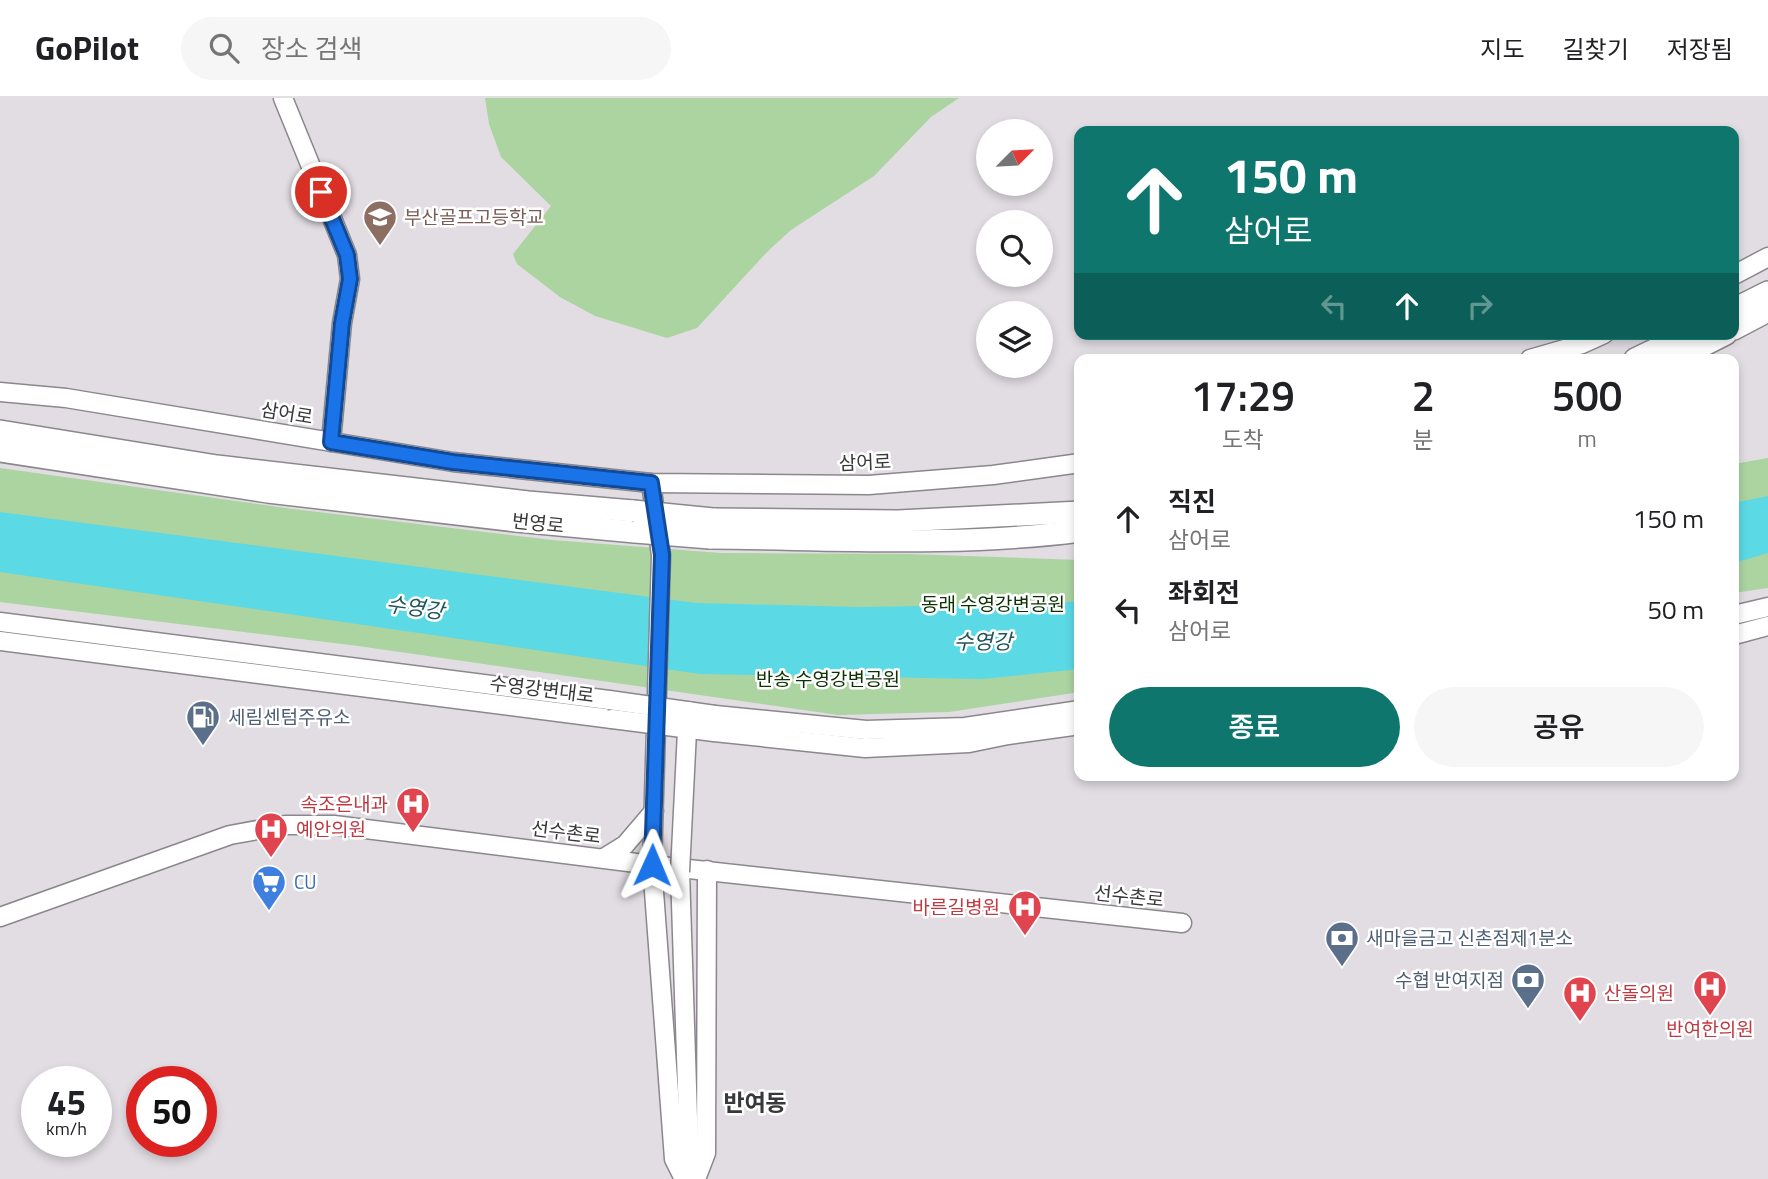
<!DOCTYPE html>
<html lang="ko">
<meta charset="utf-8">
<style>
body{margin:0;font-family:"Titillium Web","Noto Sans KR",sans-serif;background:#f6f6f6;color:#202124;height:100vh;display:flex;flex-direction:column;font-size:26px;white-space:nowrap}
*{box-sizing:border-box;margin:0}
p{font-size:23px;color:#757577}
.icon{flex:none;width:38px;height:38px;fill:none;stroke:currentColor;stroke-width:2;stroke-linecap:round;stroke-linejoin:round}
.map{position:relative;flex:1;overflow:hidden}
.panel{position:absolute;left:1074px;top:256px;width:665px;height:427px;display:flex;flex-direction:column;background:#fff;border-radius:14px;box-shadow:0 4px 10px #0003}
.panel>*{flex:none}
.guide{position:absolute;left:1074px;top:28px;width:665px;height:214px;border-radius:14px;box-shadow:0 4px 10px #0003;background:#0f766e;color:#fff;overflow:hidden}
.needle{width:46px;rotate:66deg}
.fabs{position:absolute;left:976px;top:21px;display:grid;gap:14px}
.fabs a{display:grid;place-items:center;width:77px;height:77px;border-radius:50%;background:#fff;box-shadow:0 4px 10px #0003;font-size:35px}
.speed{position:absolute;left:21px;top:968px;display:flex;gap:14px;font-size:35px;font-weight:700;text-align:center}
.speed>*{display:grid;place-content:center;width:91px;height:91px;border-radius:50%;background:#fff;box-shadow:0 4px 10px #0003;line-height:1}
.speed small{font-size:18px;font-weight:400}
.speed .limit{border:10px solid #d22;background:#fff;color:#111}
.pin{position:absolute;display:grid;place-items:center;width:60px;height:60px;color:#fff;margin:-30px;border:4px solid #fff;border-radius:50%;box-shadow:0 2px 7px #0007}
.me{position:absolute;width:77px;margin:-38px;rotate:1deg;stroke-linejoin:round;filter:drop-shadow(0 0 5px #0008)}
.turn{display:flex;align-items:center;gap:24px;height:147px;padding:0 35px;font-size:32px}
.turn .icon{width:91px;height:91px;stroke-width:2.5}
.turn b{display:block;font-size:49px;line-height:60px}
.lanes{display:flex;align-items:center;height:66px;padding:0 35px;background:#0003;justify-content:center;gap:35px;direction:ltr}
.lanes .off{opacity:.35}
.eta{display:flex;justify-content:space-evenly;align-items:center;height:119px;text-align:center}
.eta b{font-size:42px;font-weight:600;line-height:49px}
.primary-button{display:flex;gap:14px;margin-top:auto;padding:14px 35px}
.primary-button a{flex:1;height:80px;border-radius:42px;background:#0f766e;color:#fff;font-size:28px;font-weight:600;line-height:80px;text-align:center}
.primary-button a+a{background:#f6f6f6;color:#202124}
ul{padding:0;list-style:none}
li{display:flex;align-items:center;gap:21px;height:91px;padding:0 35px}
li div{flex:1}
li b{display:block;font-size:26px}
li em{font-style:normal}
header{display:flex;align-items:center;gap:42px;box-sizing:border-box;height:98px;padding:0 35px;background:#fff;border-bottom:2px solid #e0e0e0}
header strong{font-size:33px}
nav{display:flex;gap:38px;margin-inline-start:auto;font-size:24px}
.search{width:490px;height:63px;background:#f6f6f6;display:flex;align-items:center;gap:18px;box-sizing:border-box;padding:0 24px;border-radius:38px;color:#757577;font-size:26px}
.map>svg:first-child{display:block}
.green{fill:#abd4a1}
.water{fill:#5bd9e5}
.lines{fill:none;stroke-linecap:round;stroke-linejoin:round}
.secondary-casing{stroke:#8b878d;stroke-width:21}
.highway-casing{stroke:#8b878d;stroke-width:24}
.secondary{stroke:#fff;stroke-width:18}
.highway{stroke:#fff;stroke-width:21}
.secondary-bridge-casing{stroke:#8b878d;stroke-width:21;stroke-linecap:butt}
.highway-bridge-casing{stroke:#8b878d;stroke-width:24;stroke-linecap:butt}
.secondary-bridge{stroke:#fff;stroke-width:18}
.highway-bridge{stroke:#fff;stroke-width:21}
.route-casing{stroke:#114b97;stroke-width:18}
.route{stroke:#1a73e8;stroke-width:12}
.labels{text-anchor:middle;stroke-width:5;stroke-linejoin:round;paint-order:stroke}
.education-label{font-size:19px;fill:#785e54;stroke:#fff;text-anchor:start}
.street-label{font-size:19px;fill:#383739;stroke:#fff}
.park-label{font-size:19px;fill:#0d3203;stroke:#fff}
.service-label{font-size:19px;fill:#4e5e75;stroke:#fff;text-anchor:start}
.health-label{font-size:19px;fill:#be3a42;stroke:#fff;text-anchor:end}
.shop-label{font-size:19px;fill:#366cbe;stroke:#fff;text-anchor:start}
.water-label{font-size:21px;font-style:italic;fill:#20565b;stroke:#fff}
.quarter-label{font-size:23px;font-weight:bold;fill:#383739;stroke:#fff}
</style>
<header>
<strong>GoPilot</strong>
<div class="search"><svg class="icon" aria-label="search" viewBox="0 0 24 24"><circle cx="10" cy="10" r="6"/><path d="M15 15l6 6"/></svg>장소 검색</div>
<nav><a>지도</a><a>길찾기</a><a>저장됨</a></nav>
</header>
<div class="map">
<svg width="1768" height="1081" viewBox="0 0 1768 1081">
<rect width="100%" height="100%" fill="#e1dde3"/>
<g class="green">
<path d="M485 0H959L931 19 874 78 791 132 768 153 697 230 667 240 595 218 560 199 517 166 513 156 551 108 501 59 489 26Z"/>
<path d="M1768 360V490L1734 495V366Z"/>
<path d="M0 370 293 411 552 442 721 455 909 456 1080 462V594L949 614 838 617 358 548 0 504Z"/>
</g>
<g class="water">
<path d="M1768 398V455L1734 465V405Z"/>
<path d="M0 414 696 505 859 509 1048 506 1080 503V571L983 581 700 576 0 474Z"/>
</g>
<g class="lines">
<g class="secondary-casing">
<g id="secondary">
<path d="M283 0 347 157 350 181 342 225 331 344"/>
<path d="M1734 177 1768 159"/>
<path d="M1530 261 1582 246 1604 236"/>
<path d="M0 294 66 300 453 364 651 385 869 387 993 377 1080 365"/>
<path d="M651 385 661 457 652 767 674 1061 684 1081"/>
<path d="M1734 517 1768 509"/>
<path d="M0 524 609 602"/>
<path d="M1734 537 1768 528"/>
<path d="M0 543 612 621"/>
<path d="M715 617 866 632 965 629 1080 612"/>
<path d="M714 634 865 650 969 645 1008 637 1080 627"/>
<path d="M604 760 625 747 654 713"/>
<path d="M680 774 690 1081"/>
<path d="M0 819 230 737 285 727H334L652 767 1182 825"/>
<path d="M696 1081 706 1055 707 772"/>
</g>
</g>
<g class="highway-casing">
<g id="highway">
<path d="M1734 211 1768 194"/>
<path d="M1734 231 1768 213"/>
<path d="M1635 261 1687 236"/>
<path d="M1677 261 1726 236"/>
<path d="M0 333 217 368 528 404 633 413"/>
<path d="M0 353 268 394 516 423 635 434"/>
<path d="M713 421 898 423 1080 414"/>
<path d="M710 440C833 441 958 449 1080 433"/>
</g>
</g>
<use href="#secondary" class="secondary"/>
<use href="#highway" class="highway"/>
<g class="secondary-bridge-casing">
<g id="secondary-bridge">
<path d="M609 602 715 617"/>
<path d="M612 621 714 634"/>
<path d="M680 774 688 613"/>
</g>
</g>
<g class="highway-bridge-casing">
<g id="highway-bridge">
<path d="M633 413 713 421"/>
<path d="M635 434 710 440"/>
</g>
</g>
<use href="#secondary-bridge" class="secondary-bridge"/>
<use href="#highway-bridge" class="highway-bridge"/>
</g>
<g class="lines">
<g class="route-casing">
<path id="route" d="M321 94 347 157 350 181 342 225 331 344 453 364 651 385 662 457 652 767"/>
</g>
<use href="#route" class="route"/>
</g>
<defs>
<g id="school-pin" transform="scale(1.75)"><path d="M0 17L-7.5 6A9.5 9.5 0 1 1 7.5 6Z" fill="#8d6e63" stroke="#fff"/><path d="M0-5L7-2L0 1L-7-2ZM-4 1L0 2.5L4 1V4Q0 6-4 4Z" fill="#fff"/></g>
<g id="fuel-pin" transform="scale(1.75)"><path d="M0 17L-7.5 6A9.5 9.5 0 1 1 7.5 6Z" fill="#5c6f8a" stroke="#fff"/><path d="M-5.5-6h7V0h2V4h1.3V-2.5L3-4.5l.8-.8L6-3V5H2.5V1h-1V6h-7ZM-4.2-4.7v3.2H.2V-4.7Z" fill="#fff"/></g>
<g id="hospital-pin" transform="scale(1.75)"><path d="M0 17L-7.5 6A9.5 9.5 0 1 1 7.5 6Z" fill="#e0444e" stroke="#fff"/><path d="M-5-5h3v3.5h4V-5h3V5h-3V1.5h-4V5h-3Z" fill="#fff"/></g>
<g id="supermarket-pin" transform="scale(1.75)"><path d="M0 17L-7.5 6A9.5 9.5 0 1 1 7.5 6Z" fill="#3f7fe0" stroke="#fff"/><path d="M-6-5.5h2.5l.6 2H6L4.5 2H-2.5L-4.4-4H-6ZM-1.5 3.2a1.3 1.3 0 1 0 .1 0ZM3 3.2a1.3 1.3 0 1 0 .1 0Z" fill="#fff"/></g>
<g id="bank-pin" transform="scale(1.75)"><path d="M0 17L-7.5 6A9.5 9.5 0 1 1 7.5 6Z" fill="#5c6f8a" stroke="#fff"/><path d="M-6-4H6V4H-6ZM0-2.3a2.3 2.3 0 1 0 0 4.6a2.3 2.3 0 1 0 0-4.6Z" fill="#fff"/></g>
</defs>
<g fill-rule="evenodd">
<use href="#school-pin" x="380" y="119"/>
<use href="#fuel-pin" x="203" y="619"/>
<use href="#hospital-pin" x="413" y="706"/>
<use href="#hospital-pin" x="271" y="731"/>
<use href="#supermarket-pin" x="269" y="784"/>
<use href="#hospital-pin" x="1025" y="809"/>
<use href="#bank-pin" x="1342" y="840"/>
<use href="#bank-pin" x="1528" y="882"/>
<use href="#hospital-pin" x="1710" y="889"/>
<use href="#hospital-pin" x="1580" y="895"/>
</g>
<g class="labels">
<g class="education-label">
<text x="404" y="126">부산골프고등학교</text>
</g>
<g class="street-label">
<text transform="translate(287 315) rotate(9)" y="7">삼어로</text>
<text transform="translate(865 364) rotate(-2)" y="7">삼어로</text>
<text transform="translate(538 425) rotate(6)" y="7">번영로</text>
<text transform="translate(542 591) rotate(7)" y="7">수영강변대로</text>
<text transform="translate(566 734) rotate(7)" y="7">선수촌로</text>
<text transform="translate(1129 798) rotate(6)" y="7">선수촌로</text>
</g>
<g class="park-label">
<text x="993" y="513">동래 수영강변공원</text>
<text x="828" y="588">반송 수영강변공원</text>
</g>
<g class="service-label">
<text x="228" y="626">세림센텀주유소</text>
<text x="1366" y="847">새마을금고 신촌점제1분소</text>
<text x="1504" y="889" text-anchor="end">수협 반여지점</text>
</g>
<g class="health-label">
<text x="388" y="713">속조은내과</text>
<text x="296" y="738" text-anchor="start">예안의원</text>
<text x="1000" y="816">바른길병원</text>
<text x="1604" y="902" text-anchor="start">산돌의원</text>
<text x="1710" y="938" text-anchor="middle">반여한의원</text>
</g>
<g class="shop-label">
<text x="294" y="791">CU</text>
</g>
<g class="water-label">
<text transform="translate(415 510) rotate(8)" y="7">수영강</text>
<text x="983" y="551">수영강</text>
</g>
<g class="quarter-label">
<text x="755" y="1013">반여동</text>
</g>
</g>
</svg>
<div class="fabs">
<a><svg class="needle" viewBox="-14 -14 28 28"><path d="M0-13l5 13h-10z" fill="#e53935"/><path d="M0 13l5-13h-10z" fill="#757577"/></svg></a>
<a><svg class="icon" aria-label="search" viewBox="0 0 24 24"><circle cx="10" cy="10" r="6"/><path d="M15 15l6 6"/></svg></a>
<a><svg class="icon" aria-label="layers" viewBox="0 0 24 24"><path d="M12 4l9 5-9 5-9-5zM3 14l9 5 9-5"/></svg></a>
</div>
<div class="speed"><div>45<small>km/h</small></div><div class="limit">50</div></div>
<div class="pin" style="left:321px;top:94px;background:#d93025"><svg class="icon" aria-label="arrive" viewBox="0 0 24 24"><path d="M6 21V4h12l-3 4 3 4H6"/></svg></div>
<svg class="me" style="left:652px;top:767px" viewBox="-20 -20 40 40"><path d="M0-17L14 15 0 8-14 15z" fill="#1a73e8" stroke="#fff" stroke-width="4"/></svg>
<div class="guide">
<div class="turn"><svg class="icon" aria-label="ahead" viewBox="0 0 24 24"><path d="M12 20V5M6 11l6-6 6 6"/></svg><div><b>150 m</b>삼어로</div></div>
<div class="lanes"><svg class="icon off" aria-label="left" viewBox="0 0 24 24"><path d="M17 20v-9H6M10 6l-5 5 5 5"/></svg><svg class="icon" aria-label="ahead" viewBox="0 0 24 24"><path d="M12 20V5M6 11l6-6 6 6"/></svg><svg class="icon off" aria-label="right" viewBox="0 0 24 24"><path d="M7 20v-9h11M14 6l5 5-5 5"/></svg></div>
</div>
<section class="panel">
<div class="eta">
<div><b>17:29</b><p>도착</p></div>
<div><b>2</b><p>분</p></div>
<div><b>500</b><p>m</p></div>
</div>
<ul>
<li><svg class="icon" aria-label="ahead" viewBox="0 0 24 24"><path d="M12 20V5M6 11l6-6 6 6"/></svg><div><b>직진</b><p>삼어로</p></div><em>150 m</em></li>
<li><svg class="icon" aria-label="left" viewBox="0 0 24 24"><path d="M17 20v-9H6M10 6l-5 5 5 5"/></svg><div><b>좌회전</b><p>삼어로</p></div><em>50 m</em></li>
</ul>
<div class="primary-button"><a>종료</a><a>공유</a></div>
</section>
</div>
